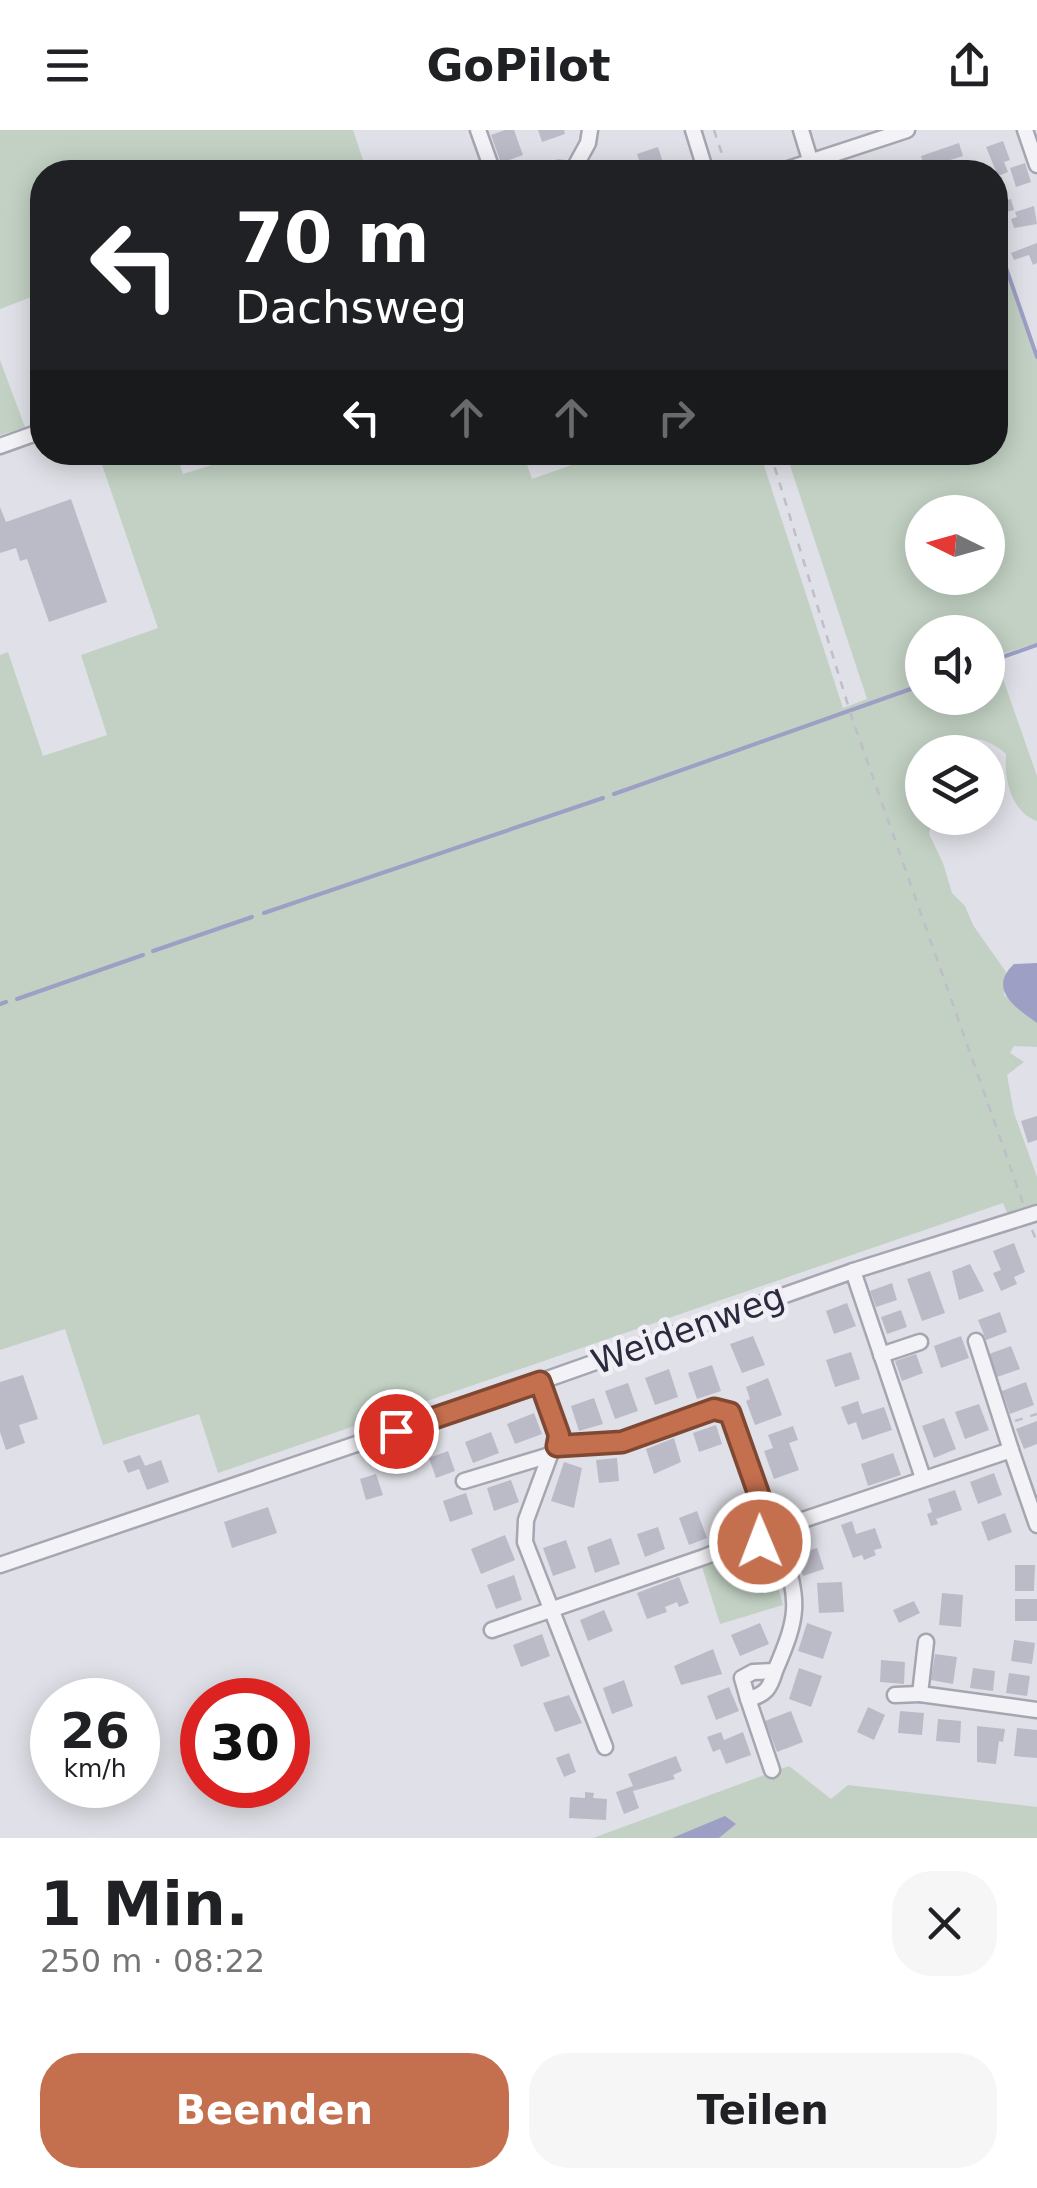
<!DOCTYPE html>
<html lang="de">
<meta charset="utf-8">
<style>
body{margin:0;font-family:"DejaVu Sans",sans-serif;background:#f6f6f6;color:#202124;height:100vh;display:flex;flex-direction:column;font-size:38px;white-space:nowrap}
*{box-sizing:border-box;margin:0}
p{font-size:32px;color:#757577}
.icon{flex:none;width:55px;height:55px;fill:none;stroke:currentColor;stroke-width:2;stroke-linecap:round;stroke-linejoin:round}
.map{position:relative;height:1708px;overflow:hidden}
.drawer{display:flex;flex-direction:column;background:#fff;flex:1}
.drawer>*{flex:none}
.banner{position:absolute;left:30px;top:30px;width:978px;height:305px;border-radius:40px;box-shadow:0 5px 25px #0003;background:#202124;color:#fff;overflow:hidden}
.needle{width:65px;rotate:275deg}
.controls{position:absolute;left:905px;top:365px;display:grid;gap:20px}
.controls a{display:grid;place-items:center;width:100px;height:100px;border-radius:50%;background:#fff;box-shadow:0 5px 25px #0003;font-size:50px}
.speed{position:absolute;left:30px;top:1548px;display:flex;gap:20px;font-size:50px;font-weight:700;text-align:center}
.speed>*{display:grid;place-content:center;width:130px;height:130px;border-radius:50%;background:#fff;box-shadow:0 5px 25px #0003;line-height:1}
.speed small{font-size:25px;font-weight:400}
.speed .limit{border:15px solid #d22;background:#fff;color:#111}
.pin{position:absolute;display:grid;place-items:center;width:85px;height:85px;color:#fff;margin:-42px;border:5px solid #fff;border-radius:50%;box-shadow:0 2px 10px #0007}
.me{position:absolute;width:110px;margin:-55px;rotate:359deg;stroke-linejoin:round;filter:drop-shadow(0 0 8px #0008)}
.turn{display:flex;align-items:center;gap:35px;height:210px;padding:0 40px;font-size:45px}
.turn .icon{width:130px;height:130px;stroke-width:2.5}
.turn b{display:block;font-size:70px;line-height:85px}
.lanes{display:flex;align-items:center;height:95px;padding:0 40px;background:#0003;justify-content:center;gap:50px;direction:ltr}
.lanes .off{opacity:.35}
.round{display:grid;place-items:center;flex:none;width:105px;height:105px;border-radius:40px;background:#f6f6f6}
.summary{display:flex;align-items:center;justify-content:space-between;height:170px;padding:0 40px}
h1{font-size:60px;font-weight:800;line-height:75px}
.button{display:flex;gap:20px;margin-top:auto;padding:20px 40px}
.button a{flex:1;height:115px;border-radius:40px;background:#c46f4e;color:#fff;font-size:40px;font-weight:800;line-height:115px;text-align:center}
.button a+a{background:#f6f6f6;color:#202124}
header{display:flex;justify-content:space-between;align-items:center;height:130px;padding:0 40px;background:#fff;font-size:45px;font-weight:800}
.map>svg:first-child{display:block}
.green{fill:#c2d1c4;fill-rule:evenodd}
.water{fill:#9d9fc5}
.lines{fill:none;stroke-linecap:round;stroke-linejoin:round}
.stream{stroke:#9d9fc5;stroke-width:4}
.building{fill:#bbbac7}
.street-casing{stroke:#a6a6b2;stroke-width:19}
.path{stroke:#bfbec6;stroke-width:2.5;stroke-dasharray:8 8;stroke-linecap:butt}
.street{stroke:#f3f2f6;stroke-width:14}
.route-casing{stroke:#7f4833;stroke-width:25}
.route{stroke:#c46f4e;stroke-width:18}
.labels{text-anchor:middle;stroke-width:9;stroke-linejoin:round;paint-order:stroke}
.street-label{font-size:35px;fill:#2b2a3e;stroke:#efeff5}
</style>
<header><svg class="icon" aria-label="menu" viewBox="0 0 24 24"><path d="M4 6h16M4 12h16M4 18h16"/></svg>GoPilot<svg class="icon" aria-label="share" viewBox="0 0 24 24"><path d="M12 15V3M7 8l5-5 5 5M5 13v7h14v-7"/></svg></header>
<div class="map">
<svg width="1037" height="1708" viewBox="0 0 1037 1708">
<rect width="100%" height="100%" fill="#e0e0e8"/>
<g class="green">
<path d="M0 0H353L367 42H42V163L0 179Z"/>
<path d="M995 105 1037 222V513L995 526 1037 646V691C1011 682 1004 649 1006 624 986 605 962 605 937 613L931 622H922V688H933L929 704 943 733 952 763 965 776 973 795 1006 842 1004 865 1037 893V917L1014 916 1010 923 1024 932 1007 945 1014 983 1037 1047V1083L1011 1092 1003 1073 218 1343 199 1284 103 1315 65 1199 0 1220V525L8 522 43 626 107 605 81 525 158 498 98 323H176L183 344 225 331 223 323H523L532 349 597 326 596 323H760L843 578 867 569 786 323 995 322ZM922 382H988V448H922ZM922 502H988V568H922Z"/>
<path d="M0 230 25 297 0 305Z"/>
<path d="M711 1433 726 1442 749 1433 773 1440 783 1475 720 1494 702 1437Z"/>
<path d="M789 1636 831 1669 848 1655 1037 1677V1708H719L735 1694 725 1687 672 1708H593Z"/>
</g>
<g class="water">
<path d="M1037 833V893C1016 878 987 859 1014 834Z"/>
<path d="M725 1686 736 1694 719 1708H672Z"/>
</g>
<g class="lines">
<g class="stream">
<path d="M995 106 1037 227"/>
<path d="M988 532 1037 515"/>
<path d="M614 664 922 555"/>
<path d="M264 783 603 668"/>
<path d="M153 821 252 787"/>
<path d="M17 869 143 825"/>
<path d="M0 874 6 872"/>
</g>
</g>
<g class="building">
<path d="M505 0H514L523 25 501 33 491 5Z"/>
<path d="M538 0H564L565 4 542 12Z"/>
<path d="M1003 11 1010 30 1004 32 1008 42 998 46 986 17Z"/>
<path d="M959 13 963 26 947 31 951 42H926L921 26Z"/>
<path d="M658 17 666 42H643L637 24Z"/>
<path d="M469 30 473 42H443L442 39Z"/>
<path d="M1025 33 1031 52 1016 57 1010 38Z"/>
<path d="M1011 69 1014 80 995 85V73Z"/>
<path d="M1034 76 1037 94 1014 98 1011 89 1017 87 1015 82Z"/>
<path d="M1037 113V133L1033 135 1029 125 1014 130 1011 123Z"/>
<path d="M71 369 107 472 49 492 27 429 20 431 16 418 0 423V377L6 392Z"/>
<path d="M1037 986V1010L1028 1013 1021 991Z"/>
<path d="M1014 1113 1025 1142 1014 1147 1017 1154 1001 1161 993 1143 1001 1140 993 1121Z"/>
<path d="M970 1134 984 1161 959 1170 952 1141Z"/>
<path d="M930 1141 945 1183 922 1191 907 1149Z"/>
<path d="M892 1153 897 1170 876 1177 870 1161Z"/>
<path d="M847 1173 856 1196 834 1204 826 1181Z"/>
<path d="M901 1180 907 1197 887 1204 881 1187Z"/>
<path d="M1000 1182 1007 1202 986 1210 978 1190Z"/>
<path d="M753 1206 765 1235 742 1243 730 1214Z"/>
<path d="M961 1206 969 1228 941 1238 934 1216Z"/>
<path d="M1011 1216 1020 1239 997 1247 989 1224Z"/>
<path d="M851 1222 860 1249 835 1257 826 1230Z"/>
<path d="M916 1224 923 1243 902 1251 895 1231Z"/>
<path d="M712 1235 721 1261 697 1269 688 1243Z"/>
<path d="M669 1239 678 1267 655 1275 645 1248Z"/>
<path d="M23 1245 38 1289 19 1295 25 1313 6 1320 0 1302V1252Z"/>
<path d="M768 1248 782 1285 755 1295 746 1271 750 1269 746 1257Z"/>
<path d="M1026 1252 1034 1275 1010 1284 1002 1261Z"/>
<path d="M628 1253 638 1281 615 1289 605 1261Z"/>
<path d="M594 1268 603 1294 579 1301 571 1276Z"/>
<path d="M858 1271 862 1284 884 1277 892 1300 862 1310 856 1292 848 1295 841 1277Z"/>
<path d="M979 1274 989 1300 965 1309 955 1282Z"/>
<path d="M534 1283 542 1304 515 1314 507 1294Z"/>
<path d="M944 1288 956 1319 934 1328 922 1296Z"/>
<path d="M1037 1291V1314L1024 1319 1016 1299Z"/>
<path d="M716 1295 722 1314 699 1322 693 1303Z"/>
<path d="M793 1296 798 1310 789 1313 799 1340 774 1349 764 1321 773 1318 768 1305Z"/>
<path d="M491 1302 499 1323 473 1333 465 1312Z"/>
<path d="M674 1308 681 1332 654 1344 646 1319Z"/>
<path d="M448 1321 455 1341 436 1348 429 1328Z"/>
<path d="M893 1323 901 1345 868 1356 861 1334Z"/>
<path d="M140 1325 145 1336 161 1330 169 1352 147 1360 139 1339 128 1343 123 1331Z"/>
<path d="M617 1328 619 1351 599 1353 596 1330Z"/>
<path d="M564 1332 582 1338 574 1378 551 1371Z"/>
<path d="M994 1343 1002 1365 978 1374 970 1352Z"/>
<path d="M376 1344 383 1365 366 1370 360 1349Z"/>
<path d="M511 1350 519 1372 494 1381 487 1358Z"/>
<path d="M955 1360 962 1380 936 1389 938 1394 931 1396 927 1384 932 1382 928 1369Z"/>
<path d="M466 1363 473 1384 450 1392 443 1371Z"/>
<path d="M268 1377 277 1403 232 1418 224 1392Z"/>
<path d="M697 1381 707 1408 689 1415 679 1388Z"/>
<path d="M1005 1383 1012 1402 988 1411 981 1392Z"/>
<path d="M852 1391 856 1404 875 1398 882 1418 874 1420 876 1425 864 1430 862 1425 853 1428 841 1395Z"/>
<path d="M658 1397 665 1419 645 1427 637 1404Z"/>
<path d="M505 1405 515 1430 481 1444 471 1419Z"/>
<path d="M611 1408 620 1434 595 1443 587 1417Z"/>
<path d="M566 1410 576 1438 553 1446 543 1418Z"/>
<path d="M817 1418 824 1439 803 1446 796 1425Z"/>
<path d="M1015 1435H1035L1034 1461H1015Z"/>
<path d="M514 1445 522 1470 496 1479 487 1455Z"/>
<path d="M679 1447 689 1473 679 1477 677 1472 665 1477 667 1482 647 1489 637 1463Z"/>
<path d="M842 1452 844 1482 819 1483 817 1453Z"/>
<path d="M942 1463 963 1465 961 1497 939 1495Z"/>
<rect x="1015" y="1469" width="22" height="22"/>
<path d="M914 1471 920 1483 899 1493 893 1480Z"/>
<path d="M604 1480 613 1501 588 1511 580 1490Z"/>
<path d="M760 1493 769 1514 740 1526 731 1505Z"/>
<path d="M807 1493 832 1502 823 1529 798 1521Z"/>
<path d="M542 1504 550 1526 521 1537 513 1515Z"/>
<path d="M1014 1510 1035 1513 1032 1534 1011 1531Z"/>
<path d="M713 1519 722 1544 681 1555 674 1536Z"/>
<path d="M935 1524 957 1527 953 1554 931 1550Z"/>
<path d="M881 1530 905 1532 904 1554 880 1552Z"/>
<path d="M799 1538 822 1546 811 1577 789 1569Z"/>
<path d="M973 1538 995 1541 993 1561 970 1558Z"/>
<path d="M1009 1543 1030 1546 1027 1566 1006 1563Z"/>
<path d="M624 1550 633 1576 612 1584 603 1558Z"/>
<path d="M729 1557 739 1581 716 1590 707 1566Z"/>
<path d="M569 1565 582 1593 555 1602 543 1573Z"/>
<path d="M868 1577 885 1585 874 1610 857 1602Z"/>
<path d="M791 1581 803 1612 777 1622 765 1591Z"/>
<path d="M900 1581 924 1583 922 1605 898 1603Z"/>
<path d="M938 1589 961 1591 960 1613 936 1611Z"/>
<path d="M977 1596 1005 1599 1003 1612 999 1611 996 1634 977 1632Z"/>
<path d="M1017 1598 1037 1600V1628L1014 1626Z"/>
<path d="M721 1602 724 1610 743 1602 751 1625 726 1634 720 1619 713 1622 707 1607Z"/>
<path d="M569 1623 576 1642 564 1647 556 1628Z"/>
<path d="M676 1626 682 1641 673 1645 675 1649 633 1661 639 1678 624 1684 616 1662 633 1656 628 1644Z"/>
<path d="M585 1662 594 1663 593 1668 607 1669 606 1690 569 1688 570 1667 585 1668Z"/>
</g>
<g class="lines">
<g class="street-casing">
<g id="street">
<path d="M478 0 493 42"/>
<path d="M693 0 706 42"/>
<path d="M801 0 811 33"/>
<path d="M1025 0 1037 35"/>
<path d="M548 42 558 39 571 40"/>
<path d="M572 42 588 13 590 0"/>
<path d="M779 42 907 0"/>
<path d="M0 316 42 301"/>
<path d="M853 1141 923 1348"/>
<path d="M976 1211 1011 1320"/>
<path d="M881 1225 920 1212"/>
<path d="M539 1252C548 1275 567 1304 550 1325L526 1390 525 1412 605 1617"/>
<path d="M557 1316 623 1312 714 1279 730 1283 765 1385"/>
<path d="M464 1351 550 1325"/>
<circle cx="773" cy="1401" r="17"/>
<path d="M788 1395 1011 1320 1037 1395"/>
<path d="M0 1435 539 1252 853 1141 1037 1083"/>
<path d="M492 1500 704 1427 757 1406"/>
<path d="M926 1512 920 1564 1037 1580"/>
<path d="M775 1541C770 1558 766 1565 748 1569L742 1548 753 1542 775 1541C799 1485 800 1473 781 1415"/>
<path d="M895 1565 920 1564"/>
<path d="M748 1569 772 1640"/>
</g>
</g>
<g class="path">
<path d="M714 0 728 42"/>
<path d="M770 322 852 588 1023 1073"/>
<path d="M1032 1100 1037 1112"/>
<path d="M1015 1291 1037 1284"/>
</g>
<use href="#street" class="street"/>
</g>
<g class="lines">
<g class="route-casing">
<path id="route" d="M396 1301 540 1252 559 1305 557 1316 622 1312 714 1279 730 1283 766 1385 756 1400 760 1412"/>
</g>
<use href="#route" class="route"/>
</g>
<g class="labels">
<g class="street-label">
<text transform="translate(688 1199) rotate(-20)" y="12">Weidenweg</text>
</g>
</g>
</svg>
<div class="controls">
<a><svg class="needle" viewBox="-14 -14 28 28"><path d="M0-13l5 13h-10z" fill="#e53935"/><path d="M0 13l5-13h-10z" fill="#757577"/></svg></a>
<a><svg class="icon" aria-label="sound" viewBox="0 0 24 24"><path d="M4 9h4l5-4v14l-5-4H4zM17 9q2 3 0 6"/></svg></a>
<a><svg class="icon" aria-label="layers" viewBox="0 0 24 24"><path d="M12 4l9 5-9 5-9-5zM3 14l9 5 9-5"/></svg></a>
</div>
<div class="speed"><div>26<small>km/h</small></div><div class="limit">30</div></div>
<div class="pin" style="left:396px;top:1301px;background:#d93025"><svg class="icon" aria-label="arrive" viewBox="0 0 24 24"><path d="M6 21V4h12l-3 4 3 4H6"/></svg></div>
<svg class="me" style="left:760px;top:1412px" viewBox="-20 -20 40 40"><circle r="17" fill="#c46f4e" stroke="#fff" stroke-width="3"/><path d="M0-11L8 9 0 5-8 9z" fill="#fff"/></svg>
<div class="banner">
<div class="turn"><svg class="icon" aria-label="left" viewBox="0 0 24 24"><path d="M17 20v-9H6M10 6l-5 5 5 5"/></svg><div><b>70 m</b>Dachsweg</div></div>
<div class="lanes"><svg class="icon" aria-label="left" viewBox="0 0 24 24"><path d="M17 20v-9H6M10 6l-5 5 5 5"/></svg><svg class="icon off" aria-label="ahead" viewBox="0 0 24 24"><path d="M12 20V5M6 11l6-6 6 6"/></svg><svg class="icon off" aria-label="ahead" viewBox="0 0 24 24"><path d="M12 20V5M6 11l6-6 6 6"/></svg><svg class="icon off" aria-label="right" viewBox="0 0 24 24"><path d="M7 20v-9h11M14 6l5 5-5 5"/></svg></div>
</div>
</div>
<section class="drawer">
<div class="summary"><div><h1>1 Min.</h1><p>250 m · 08:22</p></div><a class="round"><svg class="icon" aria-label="close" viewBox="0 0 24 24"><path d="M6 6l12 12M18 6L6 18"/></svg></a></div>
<div class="button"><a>Beenden</a><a>Teilen</a></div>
</section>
